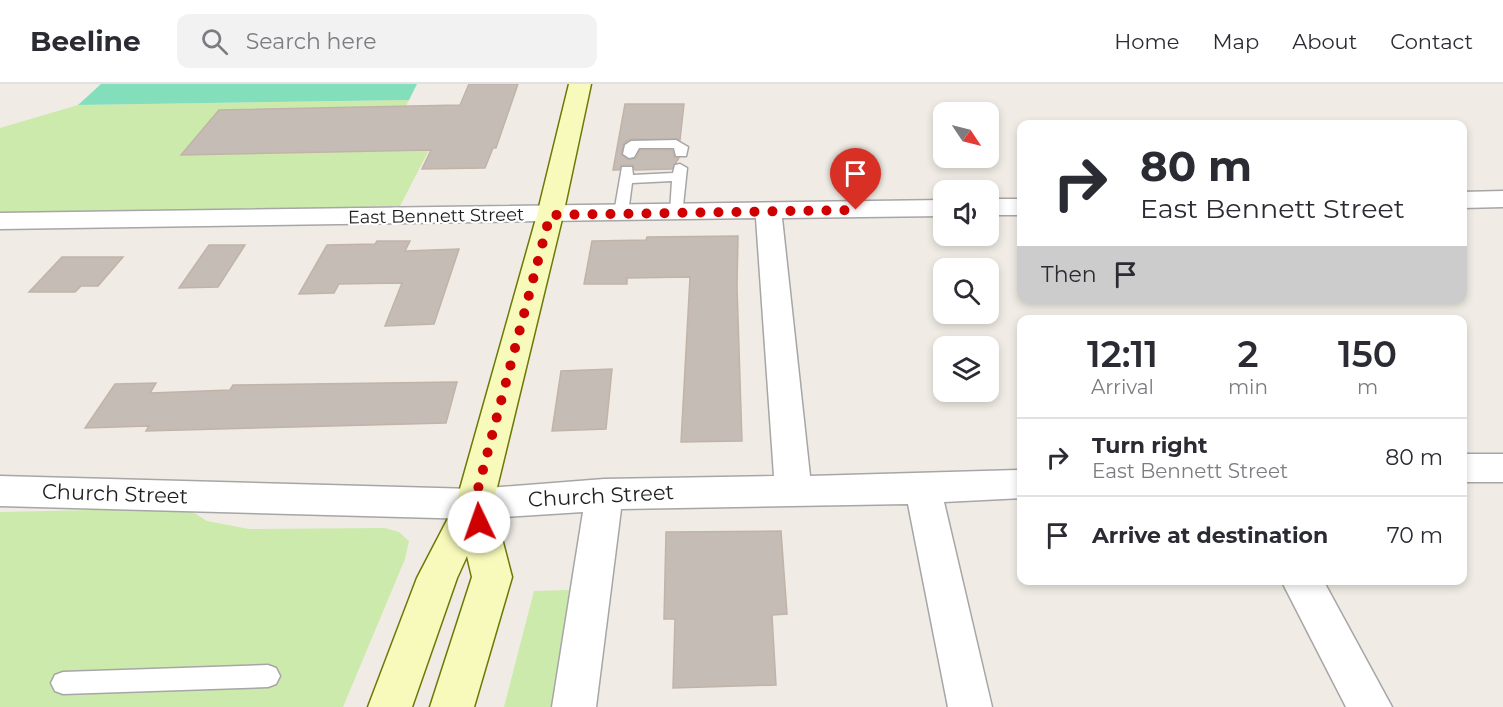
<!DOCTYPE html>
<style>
body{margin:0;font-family:Montserrat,sans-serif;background:#f2f2f3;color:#2b2b33;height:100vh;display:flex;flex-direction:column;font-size:22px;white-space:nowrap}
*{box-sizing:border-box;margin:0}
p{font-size:20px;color:#7c7c81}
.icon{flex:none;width:33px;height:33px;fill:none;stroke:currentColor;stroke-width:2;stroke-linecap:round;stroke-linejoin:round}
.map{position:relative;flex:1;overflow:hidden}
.details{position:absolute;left:1017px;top:231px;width:450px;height:270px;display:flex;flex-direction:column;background:#fff;border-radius:12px;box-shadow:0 3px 9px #0003}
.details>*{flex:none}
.hud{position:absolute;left:1017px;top:36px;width:450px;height:183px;border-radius:12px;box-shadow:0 3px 9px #0003;background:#fff;color:#2b2b33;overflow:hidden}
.needle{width:39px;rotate:125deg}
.tools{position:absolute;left:933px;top:18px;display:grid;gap:12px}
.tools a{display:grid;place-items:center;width:66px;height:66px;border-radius:12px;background:#fff;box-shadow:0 3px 9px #0003;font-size:30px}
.pin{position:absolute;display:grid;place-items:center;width:51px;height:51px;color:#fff;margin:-62px -26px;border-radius:50% 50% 50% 0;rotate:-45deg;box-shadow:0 0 6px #0007}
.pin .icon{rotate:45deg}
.me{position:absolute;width:66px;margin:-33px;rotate:357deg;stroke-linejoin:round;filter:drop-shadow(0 0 4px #0008)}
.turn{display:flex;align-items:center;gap:21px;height:126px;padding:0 24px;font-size:27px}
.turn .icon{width:78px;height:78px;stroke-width:2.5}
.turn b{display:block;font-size:42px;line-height:51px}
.then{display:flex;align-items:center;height:57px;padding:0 24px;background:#0003;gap:12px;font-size:22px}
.eta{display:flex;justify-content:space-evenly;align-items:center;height:102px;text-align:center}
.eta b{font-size:36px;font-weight:600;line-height:42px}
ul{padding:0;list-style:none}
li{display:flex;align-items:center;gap:18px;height:78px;padding:0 24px;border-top:2px solid #e1e1e2}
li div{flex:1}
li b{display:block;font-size:22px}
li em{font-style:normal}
header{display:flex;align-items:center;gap:36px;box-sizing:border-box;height:84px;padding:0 30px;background:#fff;border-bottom:2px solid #e1e1e2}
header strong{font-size:28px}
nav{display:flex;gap:33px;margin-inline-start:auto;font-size:21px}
.search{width:420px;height:54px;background:#f2f2f3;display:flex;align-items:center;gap:15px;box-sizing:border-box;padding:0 21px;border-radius:12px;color:#7c7c81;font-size:22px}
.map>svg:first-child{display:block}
.grass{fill:#cbeaab}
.pitch{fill:#83dfbb}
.building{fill:#c5bcb5;stroke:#c2b3a8;stroke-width:1.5}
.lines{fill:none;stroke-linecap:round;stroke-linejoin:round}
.lane-casing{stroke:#a6a6a6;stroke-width:3}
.street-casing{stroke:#a6a6a6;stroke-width:3}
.secondary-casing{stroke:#6d7805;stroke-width:3}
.lane{fill:#fff;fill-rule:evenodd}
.street{fill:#fff;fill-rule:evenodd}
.secondary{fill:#f7faba;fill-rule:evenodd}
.route{stroke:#ce0002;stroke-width:10;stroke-dasharray:0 18}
.labels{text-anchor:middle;stroke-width:4.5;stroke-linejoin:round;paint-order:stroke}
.far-street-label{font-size:18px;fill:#1f1f1f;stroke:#fff}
.street-label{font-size:21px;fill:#1f1f1f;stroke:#fff}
</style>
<header>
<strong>Beeline</strong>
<div class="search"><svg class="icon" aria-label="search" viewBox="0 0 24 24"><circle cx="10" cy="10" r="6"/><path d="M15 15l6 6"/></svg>Search here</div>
<nav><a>Home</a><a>Map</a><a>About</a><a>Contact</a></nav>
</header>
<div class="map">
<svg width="1503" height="623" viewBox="0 0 1503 623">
<rect width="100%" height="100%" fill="#f0ece5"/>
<g class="grass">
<path d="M409 16 406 22 219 26 181 71 429 66 400 122 0 133V44L78 21Z"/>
<path d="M186 424 207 437 249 445 385 444 399 448 409 457 405 475 343 623H0V428Z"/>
<path d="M569 506 553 623H504L534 507Z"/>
</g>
<path class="pitch" d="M101 0H417L409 16 78 21Z"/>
<g class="building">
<path d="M469 0H518L496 64H493L485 84 422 85 431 66 181 71 219 26 460 21Z"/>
<path d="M625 20H684L680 56 631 55 624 59 621 70 629 76 636 74 640 66H672L675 74H679L672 85 635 86 633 81H622L619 86H613Z"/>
<path d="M738 152 737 203 742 357 681 358 690 193 627 194V200H584L592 157 646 156 647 153Z"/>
<path d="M377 157H410L405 167 459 165 434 240 385 242 402 199 339 200 334 209 299 210 327 161 375 160Z"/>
<path d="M209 161H245L218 203 179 204Z"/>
<path d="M62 173H123L98 202H81L75 208H29Z"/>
<path d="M612 285 606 345 552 347 561 287Z"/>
<path d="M457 298 446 339 146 347 149 342 85 344 115 300 156 299 150 309 230 306 233 301Z"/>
<path d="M781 447 787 530 772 531 776 601 673 604 675 535H664L666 448Z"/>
</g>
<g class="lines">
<g class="lane-casing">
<g id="lane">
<path d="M676 56 688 63 686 72H676L674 64H639L634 73 629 74 623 70 625 61 631 57Z"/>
<path d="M680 80 687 84 682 131H672L670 128 672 97 632 99 628 129 621 133 616 132 614 129 622 83H632L633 91 673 89 675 81Z"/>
<path d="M268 581 276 584 280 592 276 600 268 603 63 610 55 607 51 599 55 591 63 588Z"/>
</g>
</g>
<g class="street-casing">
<g id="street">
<path d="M1503 107V123L1462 124V108Z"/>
<rect x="988" y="115" width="34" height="16"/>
<path d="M944 116V132L782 134 810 392 1022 386V414L944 418 992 623H948L908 420 621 425 596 623H552L583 428 474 435 0 422V392L474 405 604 395 774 392 756 134 0 145V129Z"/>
<rect x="1462" y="370" width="41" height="28"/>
<path d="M1281 496H1323L1392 623H1346Z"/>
</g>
</g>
<g class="secondary-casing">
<path id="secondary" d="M569 0H591L563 131 493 420 512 493 474 623H430L472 493 467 472 457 494 412 623H368L417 494 456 419 537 131Z"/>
</g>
<use href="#lane" class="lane"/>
<use href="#street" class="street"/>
<use href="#secondary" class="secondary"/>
</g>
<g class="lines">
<path class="route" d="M479 438 474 420 550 131 856 126"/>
</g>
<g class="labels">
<g class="far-street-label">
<text transform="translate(436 132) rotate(-1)" y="6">East Bennett Street</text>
</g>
<g class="street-label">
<text transform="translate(115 410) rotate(2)" y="7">Church Street</text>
<text transform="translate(601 412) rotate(-3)" y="7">Church Street</text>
</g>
</g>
</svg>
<div class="tools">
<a><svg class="needle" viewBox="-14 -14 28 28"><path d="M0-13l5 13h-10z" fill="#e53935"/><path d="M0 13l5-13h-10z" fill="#7c7c81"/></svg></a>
<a><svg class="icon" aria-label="sound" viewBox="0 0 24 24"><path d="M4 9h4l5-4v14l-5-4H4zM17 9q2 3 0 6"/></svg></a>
<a><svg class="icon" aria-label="search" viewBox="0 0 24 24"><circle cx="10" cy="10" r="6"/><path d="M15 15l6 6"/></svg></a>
<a><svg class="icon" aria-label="layers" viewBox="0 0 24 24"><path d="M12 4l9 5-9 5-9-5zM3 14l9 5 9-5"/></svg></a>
</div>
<div class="pin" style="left:856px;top:126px;background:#d93025"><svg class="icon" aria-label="arrive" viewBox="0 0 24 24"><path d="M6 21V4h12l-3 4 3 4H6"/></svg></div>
<svg class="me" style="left:479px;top:438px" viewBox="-20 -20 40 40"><circle r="19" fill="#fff"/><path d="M0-13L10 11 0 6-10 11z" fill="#ce0002"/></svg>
<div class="hud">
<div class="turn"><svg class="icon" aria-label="right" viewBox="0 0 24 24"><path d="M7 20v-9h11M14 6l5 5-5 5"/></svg><div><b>80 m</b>East Bennett Street</div></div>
<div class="then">Then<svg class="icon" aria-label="arrive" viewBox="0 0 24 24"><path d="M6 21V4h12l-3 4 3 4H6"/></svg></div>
</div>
<section class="details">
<div class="eta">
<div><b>12:11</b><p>Arrival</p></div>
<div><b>2</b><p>min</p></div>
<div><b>150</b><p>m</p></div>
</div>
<ul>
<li><svg class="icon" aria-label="right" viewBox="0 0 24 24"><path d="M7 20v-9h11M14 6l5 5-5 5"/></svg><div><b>Turn right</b><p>East Bennett Street</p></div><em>80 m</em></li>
<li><svg class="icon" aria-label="arrive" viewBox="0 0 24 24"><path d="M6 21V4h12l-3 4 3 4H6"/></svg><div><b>Arrive at destination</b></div><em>70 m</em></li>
</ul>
</section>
</div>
